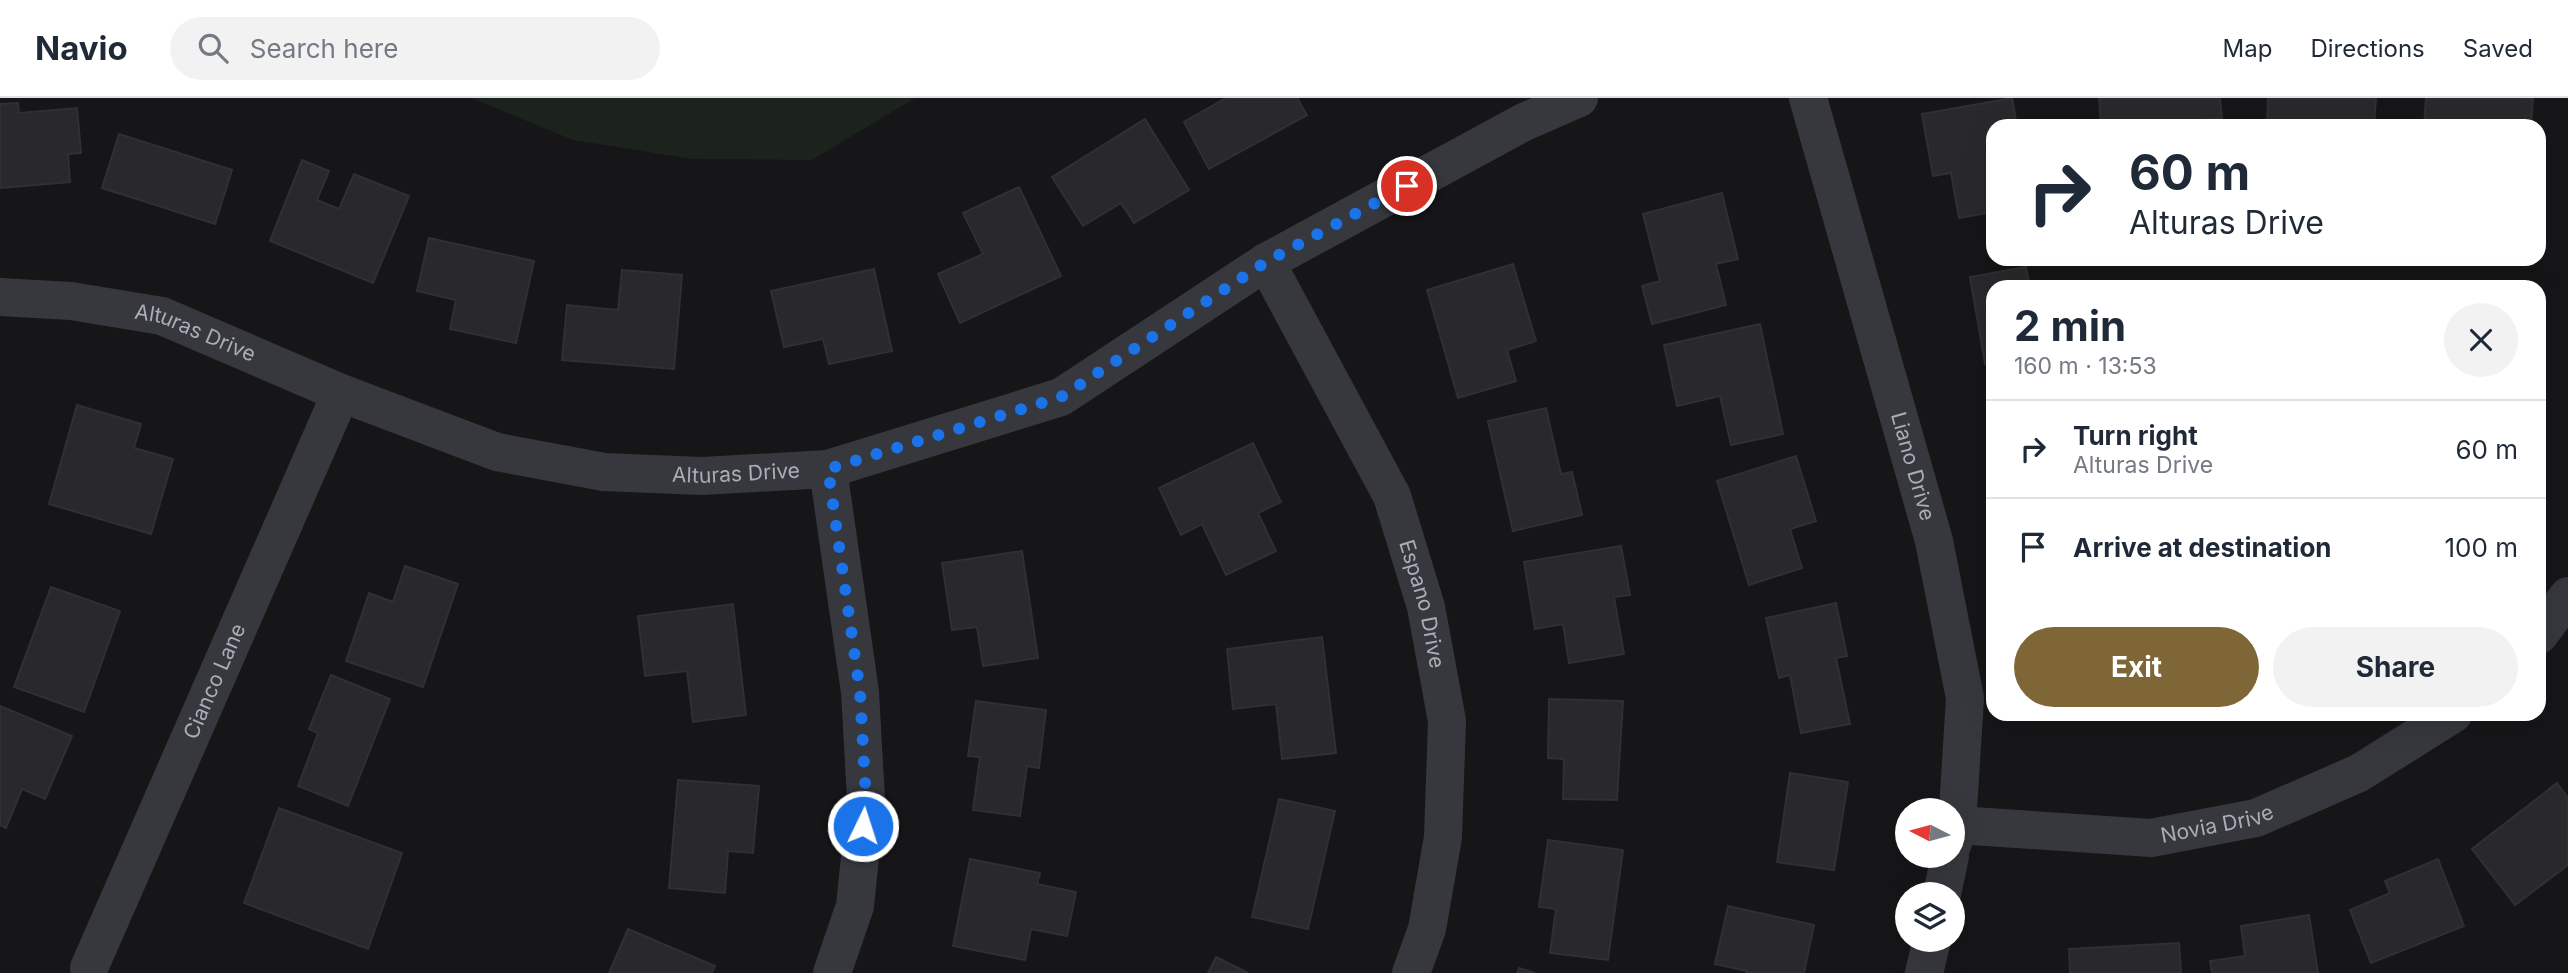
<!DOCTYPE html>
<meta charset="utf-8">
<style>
body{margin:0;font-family:Inter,sans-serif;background:#f2f2f3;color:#1f2937;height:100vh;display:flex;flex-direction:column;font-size:26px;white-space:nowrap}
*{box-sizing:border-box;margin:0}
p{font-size:23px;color:#747a83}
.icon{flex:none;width:38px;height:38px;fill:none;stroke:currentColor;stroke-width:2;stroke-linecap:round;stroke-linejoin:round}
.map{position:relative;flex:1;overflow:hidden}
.panel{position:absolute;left:1986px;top:182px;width:560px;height:441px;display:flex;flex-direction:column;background:#fff;border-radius:21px;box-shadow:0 7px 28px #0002}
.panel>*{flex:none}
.top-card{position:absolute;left:1986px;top:21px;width:560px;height:147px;border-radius:21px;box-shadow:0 7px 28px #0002;background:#fff;color:#1f2937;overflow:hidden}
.needle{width:46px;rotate:276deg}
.fabs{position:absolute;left:1895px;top:700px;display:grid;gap:14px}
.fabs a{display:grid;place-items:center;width:70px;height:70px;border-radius:50%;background:#fff;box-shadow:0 7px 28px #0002;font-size:35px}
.pin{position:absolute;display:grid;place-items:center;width:60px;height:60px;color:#fff;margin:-30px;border:4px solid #fff;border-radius:50%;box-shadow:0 2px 7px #0007}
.me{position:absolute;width:77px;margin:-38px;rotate:4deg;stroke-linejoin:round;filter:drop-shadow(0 0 5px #0008)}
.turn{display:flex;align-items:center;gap:24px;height:147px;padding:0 28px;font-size:32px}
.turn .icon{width:91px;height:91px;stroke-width:2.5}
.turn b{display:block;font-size:49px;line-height:60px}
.round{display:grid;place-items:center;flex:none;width:74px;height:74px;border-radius:37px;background:#f2f2f3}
.headline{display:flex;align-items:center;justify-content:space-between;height:119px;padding:0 28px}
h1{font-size:42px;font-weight:700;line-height:52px}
.action{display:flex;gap:14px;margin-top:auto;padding:14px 28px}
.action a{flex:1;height:80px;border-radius:42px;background:#7e6636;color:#fff;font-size:28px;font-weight:700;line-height:80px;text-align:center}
.action a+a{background:#f2f2f3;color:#1f2937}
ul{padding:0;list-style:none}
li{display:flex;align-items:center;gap:21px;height:98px;padding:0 28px;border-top:2px solid #e0e1e3}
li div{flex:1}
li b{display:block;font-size:26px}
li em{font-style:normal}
header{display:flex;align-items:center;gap:42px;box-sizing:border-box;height:98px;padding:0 35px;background:#fff;border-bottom:2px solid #e0e1e3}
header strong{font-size:33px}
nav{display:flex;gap:38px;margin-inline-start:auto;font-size:24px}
.search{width:490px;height:63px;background:#f2f2f3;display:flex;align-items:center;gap:18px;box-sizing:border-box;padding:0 24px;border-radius:38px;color:#747a83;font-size:26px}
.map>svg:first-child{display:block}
.green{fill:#1c231d}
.building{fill:#29292c;stroke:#303034;stroke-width:2}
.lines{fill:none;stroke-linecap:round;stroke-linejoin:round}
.minor{stroke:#37383d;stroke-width:38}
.route{stroke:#1a73e8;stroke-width:12;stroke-dasharray:0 21.6}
.labels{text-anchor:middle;stroke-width:7;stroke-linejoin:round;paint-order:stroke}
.street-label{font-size:21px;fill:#a8adb8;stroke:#111113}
</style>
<header>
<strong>Navio</strong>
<div class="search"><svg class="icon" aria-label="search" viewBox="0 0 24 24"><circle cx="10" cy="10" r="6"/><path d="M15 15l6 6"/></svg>Search here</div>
<nav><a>Map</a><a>Directions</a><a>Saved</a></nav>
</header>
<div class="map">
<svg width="2568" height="875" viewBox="0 0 2568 875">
<rect width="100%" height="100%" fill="#161618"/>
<path class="green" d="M471 0H915L812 62 692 61 573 42Z"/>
<g class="building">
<path d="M1226 0H1297L1307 17 1209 71 1184 24Z"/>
<path d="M2012 0 2017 28H1993V114L1959 120 1951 75 1933 78 1922 16Z"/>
<path d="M2099 0H2220L2222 20 2141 28H2101Z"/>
<path d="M2268 0H2376L2374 28H2267Z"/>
<path d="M2426 0H2533L2531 28H2424Z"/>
<path d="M18 5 19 15 77 10 81 55 68 56 70 84 0 90V6Z"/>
<path d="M1145 21 1189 92 1134 125 1121 105 1083 128 1052 79Z"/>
<path d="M119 36 232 72 215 126 102 90Z"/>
<path d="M302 62 329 73 317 102 339 111 354 76 409 98 373 185 270 143Z"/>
<path d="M1019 89 1061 178 960 225 938 176 983 156 963 115Z"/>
<path d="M1722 95 1738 161 1716 166 1726 207 1652 226 1642 188 1660 183 1643 116Z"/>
<path d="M429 140 534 163 516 245 450 231 456 202 417 193Z"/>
<path d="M1513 166 1536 243 1507 252 1516 283 1458 300 1427 192Z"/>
<path d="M2026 169 2030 189H1993V265L1985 266 1970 179Z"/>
<path d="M874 171 892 253 829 266 823 241 784 249 771 193Z"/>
<path d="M622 172 682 177 674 271 562 262 567 207 618 212Z"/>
<path d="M1760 226 1783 336 1731 347 1720 298 1677 308 1664 247Z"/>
<path d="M77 307 141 326 134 350 173 361 151 436 49 406Z"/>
<path d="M1546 310 1561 376 1572 374 1582 417 1513 433 1488 323Z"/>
<path d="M1253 345 1281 404 1258 415 1276 453 1226 477 1202 426 1181 437 1159 390Z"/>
<path d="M1796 358 1816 423 1790 431 1802 470 1749 487 1717 383Z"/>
<path d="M1621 448 1630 497 1614 499 1624 556 1569 565 1563 526 1535 531 1524 464Z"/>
<path d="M1022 453 1038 560 983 568 977 529 952 532 942 465Z"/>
<path d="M405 468 458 486 423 589 346 563 369 495 393 504Z"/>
<path d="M51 489 120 513 84 614 14 589Z"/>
<path d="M1836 505 1847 558 1836 560 1850 626 1801 635 1790 577 1779 580 1766 520Z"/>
<path d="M733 506 746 617 693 624 687 573 645 578 638 518Z"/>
<path d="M1322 539 1336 655 1282 661 1276 606 1233 611 1227 551Z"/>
<path d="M331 577 390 601 348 708 298 688 318 635 309 631Z"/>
<path d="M1549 601 1623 603 1617 702 1563 701 1564 661 1548 660Z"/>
<path d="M976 603 1046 612 1039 670 1027 668 1020 718 973 712 980 659 968 658Z"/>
<path d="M0 608 72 638 45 701 22 691 6 730 0 727Z"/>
<path d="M1790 675 1848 684 1834 772 1777 764Z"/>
<path d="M678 682 759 688 753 755 728 753 725 795 669 790Z"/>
<path d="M2557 685 2568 700V767L2515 807 2472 751Z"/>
<path d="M1279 701 1335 713 1308 831 1252 819Z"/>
<path d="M279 710 402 755 368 851 244 805Z"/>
<path d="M1548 742 1623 752 1608 862 1550 855 1556 811 1539 809Z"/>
<path d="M970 761 1040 775 1037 786 1076 794 1067 838 1031 831 1025 862 953 848Z"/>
<path d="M2438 761 2464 828 2371 865 2350 812 2390 795 2385 783Z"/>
<path d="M1728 808 1814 827 1804 875H1746L1747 873 1715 866Z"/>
<path d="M2309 817 2318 875H2212L2210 863 2245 858 2241 828Z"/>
<path d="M628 831 715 868 712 875H609Z"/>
<path d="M2179 845 2181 875H2070L2069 851Z"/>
<path d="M1216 859 1248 875H1208Z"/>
<path d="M1519 870 1535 875H1517Z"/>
</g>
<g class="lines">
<g class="minor">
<path id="s1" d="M1808 0 1934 443 1965 600 1957 727 1953 745"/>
<path id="s2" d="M1266 164 1392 398 1426 509 1447 623 1443 739 1427 831 1411 875"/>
<path id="s3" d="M0 199 71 203 162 218 341 295 497 354 604 374 702 378 828 371 1061 299 1266 164 1524 24 1579 0"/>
<path d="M828 371 860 594 866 701 855 808 832 875"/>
<path d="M2539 537 2568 498"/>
<path id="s4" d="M1957 727 2151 740 2256 720 2359 675 2453 616"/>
<path d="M1942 796 1950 758"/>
<path id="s5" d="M89 870 341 295"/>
<path d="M1924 875 1932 842"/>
</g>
</g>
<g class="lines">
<path class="route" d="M863 728 866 701 860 594 828 371 1061 299 1266 164 1407 88"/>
</g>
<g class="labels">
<g class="street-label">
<text dy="7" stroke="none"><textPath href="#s3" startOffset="200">Alturas Drive</textPath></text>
<text dy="7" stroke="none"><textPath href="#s1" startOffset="383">Liano Drive</textPath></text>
<text dy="7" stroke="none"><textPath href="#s3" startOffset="766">Alturas Drive</textPath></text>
<text dy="7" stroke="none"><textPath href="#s2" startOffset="378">Espano Drive</textPath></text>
<text dy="7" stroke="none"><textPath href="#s5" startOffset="313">Cianco Lane</textPath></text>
<text dy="7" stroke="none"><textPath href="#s4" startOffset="262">Novia Drive</textPath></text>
</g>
</g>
</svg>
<div class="fabs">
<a><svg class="needle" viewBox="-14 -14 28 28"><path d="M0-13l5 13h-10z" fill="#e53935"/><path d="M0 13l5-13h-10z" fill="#747a83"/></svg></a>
<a><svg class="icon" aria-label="layers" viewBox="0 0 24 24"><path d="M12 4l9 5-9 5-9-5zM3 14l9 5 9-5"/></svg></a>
</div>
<div class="pin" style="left:1407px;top:88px;background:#d93025"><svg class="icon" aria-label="arrive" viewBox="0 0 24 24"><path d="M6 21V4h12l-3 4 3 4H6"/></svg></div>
<svg class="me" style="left:863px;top:728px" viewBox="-20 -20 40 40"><circle r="17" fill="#1a73e8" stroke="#fff" stroke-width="3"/><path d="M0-11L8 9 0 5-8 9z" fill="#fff"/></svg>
<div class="top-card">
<div class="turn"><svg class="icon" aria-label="right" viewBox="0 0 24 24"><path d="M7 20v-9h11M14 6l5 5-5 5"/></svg><div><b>60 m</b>Alturas Drive</div></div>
</div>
<section class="panel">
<div class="headline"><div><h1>2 min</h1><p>160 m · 13:53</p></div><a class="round"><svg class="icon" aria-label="close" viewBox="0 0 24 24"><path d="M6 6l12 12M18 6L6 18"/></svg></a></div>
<ul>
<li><svg class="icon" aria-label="right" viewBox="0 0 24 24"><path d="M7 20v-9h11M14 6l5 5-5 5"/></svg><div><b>Turn right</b><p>Alturas Drive</p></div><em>60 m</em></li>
<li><svg class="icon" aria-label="arrive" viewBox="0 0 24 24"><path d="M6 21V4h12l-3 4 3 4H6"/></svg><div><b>Arrive at destination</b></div><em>100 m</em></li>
</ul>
<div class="action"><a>Exit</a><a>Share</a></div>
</section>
</div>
